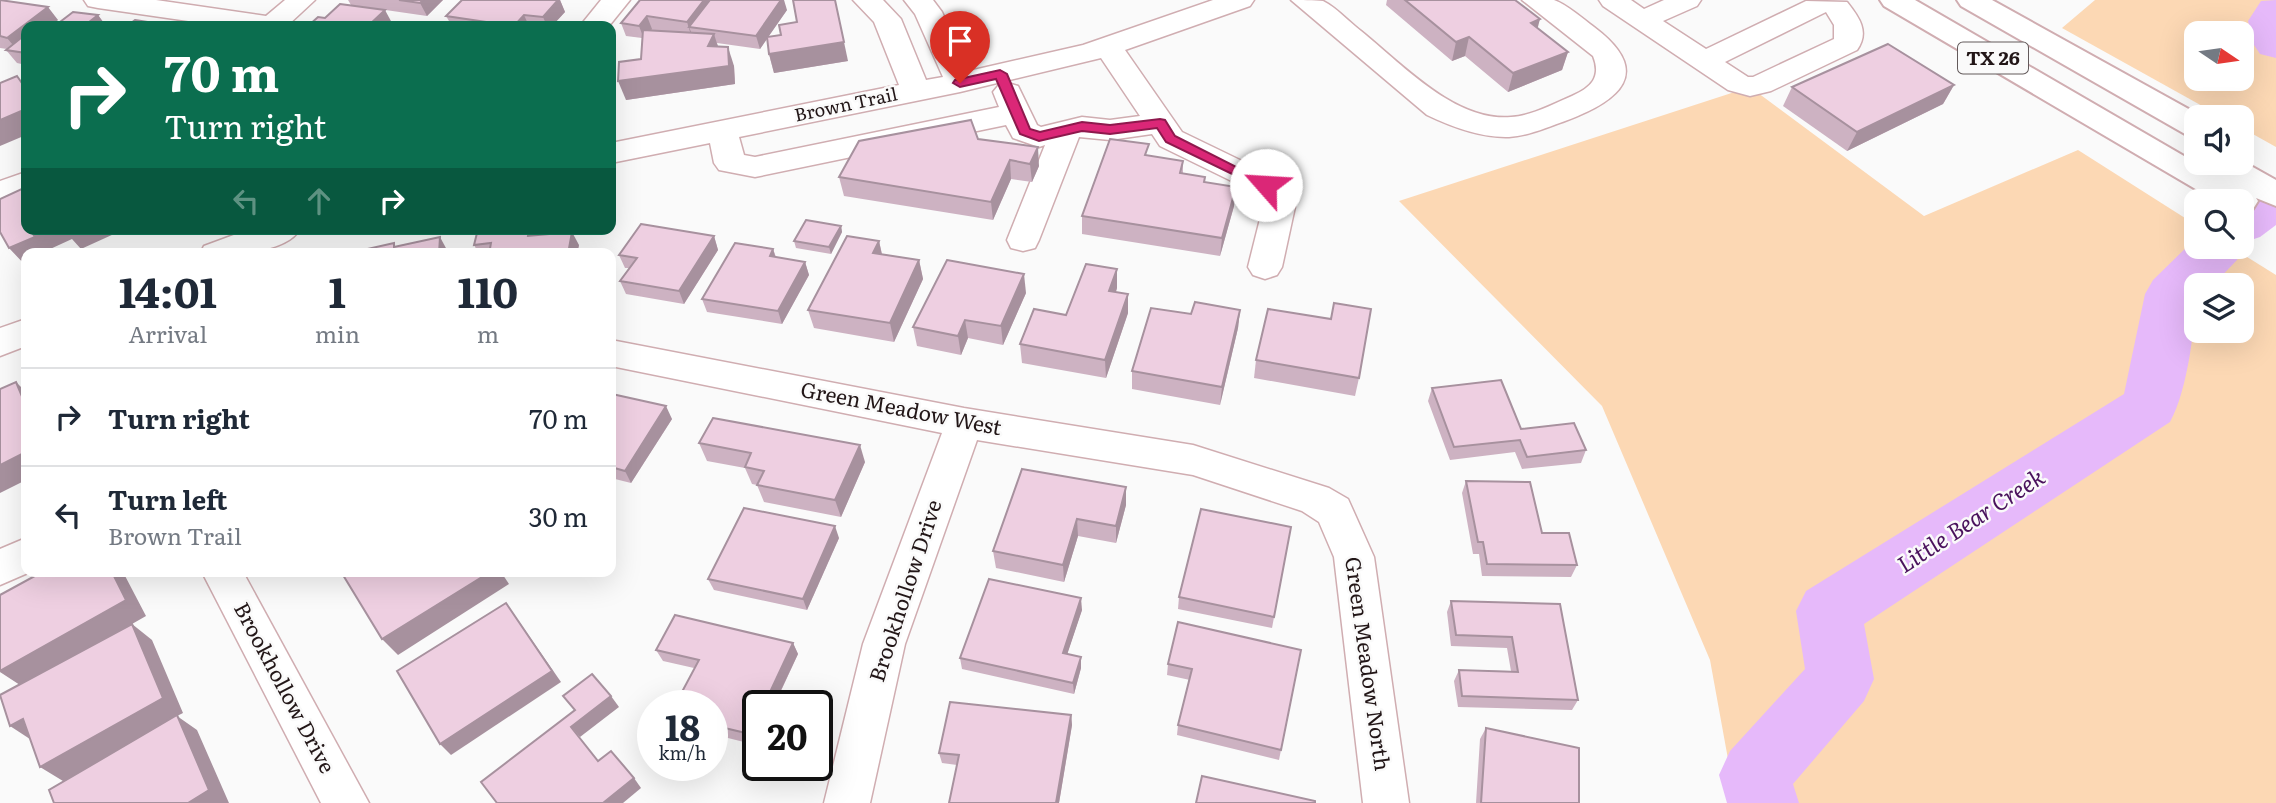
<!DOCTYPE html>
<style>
body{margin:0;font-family:Literata,serif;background:#f6f6f7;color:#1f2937;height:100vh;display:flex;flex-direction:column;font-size:26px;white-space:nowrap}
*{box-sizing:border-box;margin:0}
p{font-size:23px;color:#747a83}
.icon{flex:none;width:38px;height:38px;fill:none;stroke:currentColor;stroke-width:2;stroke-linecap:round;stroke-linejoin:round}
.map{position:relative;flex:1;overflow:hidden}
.panel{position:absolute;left:21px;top:248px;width:595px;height:329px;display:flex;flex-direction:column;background:#fff;border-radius:14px;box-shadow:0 7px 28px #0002}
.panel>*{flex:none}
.guide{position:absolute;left:21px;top:21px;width:595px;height:214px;border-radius:14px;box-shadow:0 7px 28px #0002;background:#0b6e4f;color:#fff;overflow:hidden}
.needle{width:46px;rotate:103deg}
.fabs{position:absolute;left:2184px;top:21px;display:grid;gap:14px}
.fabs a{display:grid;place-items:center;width:70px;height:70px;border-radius:14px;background:#fff;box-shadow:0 7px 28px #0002;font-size:35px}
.speed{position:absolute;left:637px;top:690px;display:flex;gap:14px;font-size:35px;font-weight:700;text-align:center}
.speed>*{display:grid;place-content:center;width:91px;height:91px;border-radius:50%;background:#fff;box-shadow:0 7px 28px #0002;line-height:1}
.speed small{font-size:18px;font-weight:400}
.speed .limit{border:4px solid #111;border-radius:10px;background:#fff;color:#111}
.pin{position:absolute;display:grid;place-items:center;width:60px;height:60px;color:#fff;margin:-72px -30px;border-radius:50% 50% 50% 0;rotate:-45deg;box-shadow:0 0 7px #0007}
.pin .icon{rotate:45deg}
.me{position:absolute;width:77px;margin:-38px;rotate:296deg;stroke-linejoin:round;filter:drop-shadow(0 0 5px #0008)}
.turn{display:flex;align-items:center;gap:24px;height:147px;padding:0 28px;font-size:32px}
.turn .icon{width:91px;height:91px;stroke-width:2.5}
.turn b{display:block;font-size:49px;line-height:60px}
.lanes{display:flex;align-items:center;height:66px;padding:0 28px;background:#0003;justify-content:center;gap:35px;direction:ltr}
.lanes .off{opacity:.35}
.eta{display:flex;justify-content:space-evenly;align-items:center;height:119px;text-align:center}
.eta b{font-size:42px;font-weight:700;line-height:49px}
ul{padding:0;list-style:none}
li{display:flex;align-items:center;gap:21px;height:98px;padding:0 28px;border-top:2px solid #e0e1e3}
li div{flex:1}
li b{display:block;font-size:26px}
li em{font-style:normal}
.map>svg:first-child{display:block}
.green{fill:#fcd8b4;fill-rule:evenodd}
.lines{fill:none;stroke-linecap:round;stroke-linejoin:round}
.river{fill:#e6b9fa;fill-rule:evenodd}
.minor-casing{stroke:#d0adb1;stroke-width:3}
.major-casing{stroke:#d0adb1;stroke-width:4}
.minor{fill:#fff;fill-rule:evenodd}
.major{fill:#fff;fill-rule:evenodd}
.wall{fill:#cdb2c2}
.shaded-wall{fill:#a7919e}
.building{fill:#eecfe1;stroke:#a7919e;stroke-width:2}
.route{fill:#db2777;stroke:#8e194d;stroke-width:2}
.labels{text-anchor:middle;stroke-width:5;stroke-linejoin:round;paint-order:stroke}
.far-street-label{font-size:18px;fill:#221617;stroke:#fafafa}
.shield{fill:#fafafa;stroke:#635a5b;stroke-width:2}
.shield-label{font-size:19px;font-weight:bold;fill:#221617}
.street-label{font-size:21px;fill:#221617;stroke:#fafafa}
.water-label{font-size:23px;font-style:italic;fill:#4a125d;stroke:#fafafa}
</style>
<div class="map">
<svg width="2276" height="803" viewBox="0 0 2276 803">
<rect width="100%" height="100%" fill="#fafafa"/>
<g class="green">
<path d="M2095 0H2276V147L2242 128V117H2222L2062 28ZM2196 33H2242V79H2196Z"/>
<path d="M1750 87 1924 216 2078 150 2196 225V247H2231L2276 275V803H1736L1710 660 1602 406 1399 201ZM2196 285H2242V331H2196Z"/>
</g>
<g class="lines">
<g class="river">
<path d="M2276 0V58L2260 54 2254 45 2248 21 2261 1Z"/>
<path d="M2276 181V225L2260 237 2242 243 2245 247 2237 260 2213 285H2196C2196 322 2188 390 2170 422L1864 624 1874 679 1864 701 1793 784 1799 803H1727L1719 775 1730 751 1805 669 1796 611 1806 591 2124 394 2145 294 2153 280 2196 238V247H2242V201H2238L2258 186Z"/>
</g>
<g class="minor-casing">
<g id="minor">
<path d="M84 0H156L266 16 285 0H315L287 26H223L98 8 88 6Z"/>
<path d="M601 0H630L609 26H580Z"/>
<path d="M853 0H883L901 19 926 80 943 77 915 14 904 0H933L942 12 969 71 1083 45 1213 0H1254L1250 6 1125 50 1182 132 1277 178 1295 207 1282 267 1277 275 1265 279 1253 275 1248 267 1263 207 1254 192 1160 146 1152 134 1110 140 1079 137 1039 240 1035 248 1023 251 1011 248 1007 240 1045 145 1039 147 1013 138 1006 125 755 177 719 170 714 163 710 143 611 163V143L899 85 874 22ZM1101 58 1140 116 1110 120 1082 117 1041 127 1037 125 1018 86 1008 83 998 86 993 92 999 107 755 157 744 155 739 137 960 92Z"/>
<path d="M1291 0C1300 0 1315 0 1323 1 1336 7 1349 22 1361 31 1402 64 1455 122 1511 117 1531 116 1553 104 1572 96 1590 88 1602 78 1593 56L1522 0C1532 0 1546 0 1554 0 1568 5 1583 19 1594 27 1655 73 1619 101 1565 121 1548 127 1528 136 1509 137 1481 138 1452 127 1427 115Z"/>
<path d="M1599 0H1631L1644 9 1664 0H1701L1697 6 1663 21 1706 49 1806 1 1847 2C1859 17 1870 32 1857 50L1771 91 1750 96 1728 90 1603 6ZM1826 12 1834 25V39L1753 77H1748L1725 62Z"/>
<path d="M26 172V194L0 204V181Z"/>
<path d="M250 229H300C285 255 227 254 200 254L204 246Z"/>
<path d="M26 319V346L0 356V328Z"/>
<path d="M611 340 964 408 1193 445 1329 488 1348 499 1374 557 1409 803H1363L1334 557 1319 522 1302 511 1193 475 977 440 905 644 870 803H824L863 644 942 433 611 366Z"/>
<path d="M26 538V572H30L0 585V549Z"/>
<path d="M202 572H243L369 803H321Z"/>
</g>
</g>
<g class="major-casing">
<g id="major">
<path d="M1880 0H1915L2196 163 2206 166 2204 163 2242 161 2276 180V206L2256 198 2258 201 2253 209 2242 212V201H2216L1884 6Z"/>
<path d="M1957 0H1992L2203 117H2196V137L2185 134 1961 6Z"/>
</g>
</g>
<use href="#minor" class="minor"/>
<use href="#major" class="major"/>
</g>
<g class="wall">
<path d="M0 0 58 20 52 24 56 25 98 15 106 26H26V65L17 63 6 50 7 49 0 48Z"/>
<path d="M348 0H443L427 16 351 5Z"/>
<path d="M462 0H560L565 12 552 26H452L446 16Z"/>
<path d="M640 0 787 10 768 37 848 61 774 73 769 54 767 39 760 49 717 43 718 47 734 66 735 84 626 100 641 59 642 38 626 36 621 23Z"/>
<path d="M1387 0H1515L1538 28 1568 52 1562 70 1508 92 1465 56 1452 61 1386 5Z"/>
<path d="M1954 85 1943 104 1847 151 1783 106 1792 87Z"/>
<path d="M978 139 1039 166 1032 182 1011 179 993 220 844 196 839 177Z"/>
<path d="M1149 156 1183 161V173L1205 177V183L1234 206 1220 256 1082 234V216Z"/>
<path d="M841 226 842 232 831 254 796 248 794 241Z"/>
<path d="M478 229H538L537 235 579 245 577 254H479L474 245Z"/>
<path d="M714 236 718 250 684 304 626 294 620 281 629 268H625L619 255Z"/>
<path d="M879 241 882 254 919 260 923 279 894 342 814 328 808 310Z"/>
<path d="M773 249 776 257 805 262 809 275 782 324 707 312 702 299Z"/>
<path d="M1117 288 1116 292 1128 313 1106 378 1022 363 1020 344 1066 315Z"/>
<path d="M1026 293 1003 345 968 338 961 355 917 346 913 327Z"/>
<path d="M1240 310 1238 328 1220 405 1132 389V371L1191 314Z"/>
<path d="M1256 360 1359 378 1355 396 1254 378Z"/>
<path d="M1432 388 1521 429 1586 450 1581 463 1522 469 1515 452 1450 460 1428 401Z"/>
<path d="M611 396 672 419 631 483 611 478Z"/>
<path d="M699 443 865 462 841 517 764 502 757 485 752 484 745 468 707 461Z"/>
<path d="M1022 469 1126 505 1116 543 1078 536 1064 582 996 568 993 551Z"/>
<path d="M1466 481 1542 533 1577 565 1571 577 1482 576 1479 554H1473L1462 493Z"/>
<path d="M1291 527 1272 628 1178 609 1179 597Z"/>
<path d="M839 538 807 610 714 590 708 579Z"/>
<path d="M1451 601 1560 604 1578 700 1572 710 1458 707 1454 681 1459 670 1511 671 1507 648 1451 646 1447 612Z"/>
<path d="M1082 610 1067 654 1081 668 1074 694 962 669 960 658Z"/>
<path d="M793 643 798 654 756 745 712 734V705L694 668 663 661 656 650Z"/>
<path d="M1301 650 1279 760 1177 735 1178 725 1190 680 1167 675 1168 664Z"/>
<path d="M1071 715 1072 725 1059 803H949L957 765 942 763 939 753Z"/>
<path d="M1486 728 1579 803H1476L1480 739Z"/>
</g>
<g class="shaded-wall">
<path d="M423 0H443L427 16 420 3Z"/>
<path d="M558 0H560L565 12 552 26H547L543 17Z"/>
<path d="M704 0H717L689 27 692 34 691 35 687 22Z"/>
<path d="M781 0H784L787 10 760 49 756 36Z"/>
<path d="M48 7 58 20 50 26H26V44L18 51 7 38Z"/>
<path d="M385 10 392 23 389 26H368Z"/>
<path d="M98 15 106 26H84Z"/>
<path d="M524 15 529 26H514Z"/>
<path d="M647 16 652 29 644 39 639 26Z"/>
<path d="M1540 19 1535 38 1531 23Z"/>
<path d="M714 34 720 53 708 46Z"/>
<path d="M1469 37 1465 56 1452 61 1456 42Z"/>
<path d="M844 42 848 61 774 73 769 54Z"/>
<path d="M728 47 734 66 735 84 626 100 618 81Z"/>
<path d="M1568 52 1562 70 1508 92 1513 73Z"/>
<path d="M1954 85 1943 104 1847 151 1857 132Z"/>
<path d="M26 109V135L0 146V120Z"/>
<path d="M1038 147 1039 166 1032 182 1030 164Z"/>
<path d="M1010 160 1011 179 993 220 991 202Z"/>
<path d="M1236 187 1234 206 1220 256 1222 238Z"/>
<path d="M841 226 842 232 831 254 829 247Z"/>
<path d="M35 229H111L114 234 81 249 72 239 48 250 51 254H26V266L9 248 31 231Z"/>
<path d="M529 229H538L534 249 528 236Z"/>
<path d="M572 232 579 245 577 254H568Z"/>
<path d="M714 236 718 250 684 304 679 291Z"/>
<path d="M440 237 447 250V254H439Z"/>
<path d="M879 241 883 260 873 253Z"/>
<path d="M773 249 777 262 770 256Z"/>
<path d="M919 260 923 279 894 342 890 323Z"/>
<path d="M805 262 809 275 782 324 778 311Z"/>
<path d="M1117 269V288L1110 309 1109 291Z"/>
<path d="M1024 274 1026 293 1003 345 1001 326Z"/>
<path d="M1128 294V313L1106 378 1105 360Z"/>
<path d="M1240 310 1238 328 1220 405 1222 387Z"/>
<path d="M965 320 968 338 961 355 958 336Z"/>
<path d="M16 382 26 392V406Z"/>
<path d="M666 406 672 419 631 483 625 471Z"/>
<path d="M860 445 865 462 841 517 835 500Z"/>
<path d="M26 452V480L0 493V465Z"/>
<path d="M1126 487V505L1116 543V526Z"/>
<path d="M1077 519 1078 536 1064 582 1063 565Z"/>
<path d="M835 526 839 538 807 610 803 599Z"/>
<path d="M112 572H123L146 616 132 624 152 640 183 713 177 716 197 730 229 803H188L63 781 40 767 23 687 0 672Z"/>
<path d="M490 572H501L509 584 398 655 382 639Z"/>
<path d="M1081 598 1082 610 1064 664 1063 653Z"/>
<path d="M506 603 561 682 451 755 440 744Z"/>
<path d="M793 643 798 654 774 705H764Z"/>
<path d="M1081 657V668L1074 694 1073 683Z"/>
<path d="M611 696 619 707 580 737 571 727Z"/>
<path d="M1071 715 1072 725 1059 803H1056Z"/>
<path d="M23 719 33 741 10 726Z"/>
<path d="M758 719V741L756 745 750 734Z"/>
<path d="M634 778 641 788 623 803H603Z"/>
</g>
<g class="building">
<path d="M0 0 48 7 7 38 0 36Z"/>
<path d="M399 0H423L420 3Z"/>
<path d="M462 0H558L543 17 524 15 514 26 446 16Z"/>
<path d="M640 0H704L687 22 647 16 639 26 621 23Z"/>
<path d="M710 0H781L756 36 689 27Z"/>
<path d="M793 0H835L844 42 769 54 767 37 781 35 779 25 797 22Z"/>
<path d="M1405 0H1515L1540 19 1531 23 1568 52 1513 73 1469 37 1456 42Z"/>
<path d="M340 4 385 10 368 26H308L318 17 325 18Z"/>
<path d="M73 12 98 15 84 26H36L41 23 56 25Z"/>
<path d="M135 20 173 26H127Z"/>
<path d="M643 30 714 34 708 46 728 47 729 66 618 81 619 62 641 59Z"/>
<path d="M26 34V53L6 50Z"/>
<path d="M1888 44 1954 85 1857 132 1792 87Z"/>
<path d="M17 76 26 89V109L0 120V83Z"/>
<path d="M971 120 978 139 1038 147 1030 164 1010 160 991 202 839 177 859 141Z"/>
<path d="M1110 139 1149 144 1145 155 1183 161 1180 173 1205 177 1204 182 1236 187 1222 238 1082 216Z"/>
<path d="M26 187V229H35L31 231 35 237 9 248 0 232V199Z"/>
<path d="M806 220 841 226 829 247 794 241Z"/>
<path d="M641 224 714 236 679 291 620 281 637 258 619 255Z"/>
<path d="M478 229H529L528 236 572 232 568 254H489L491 243 474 245Z"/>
<path d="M847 236 879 241 873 253 919 260 890 323 808 310Z"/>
<path d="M440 237 439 254H354V252L394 243V247Z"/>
<path d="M735 243 773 249 770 256 805 262 778 311 702 299Z"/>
<path d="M947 260 1024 274 1001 326 965 320 958 336 913 327Z"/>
<path d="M1086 264 1117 269 1109 291 1128 294 1105 360 1020 344 1034 309 1066 315Z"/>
<path d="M1195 302 1240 310 1222 387 1132 371 1151 308 1191 314Z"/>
<path d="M1334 303 1371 309 1359 378 1256 360 1268 309 1331 319Z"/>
<path d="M1501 380 1521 429 1574 423 1586 450 1527 457 1520 440 1454 447 1432 388Z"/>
<path d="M16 382 26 406V452L0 465V389Z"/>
<path d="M612 394 666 406 625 471 611 467V396Z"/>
<path d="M713 418 860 445 835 500 757 485 764 471 745 467 751 453 699 443Z"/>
<path d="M1022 469 1126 487 1116 526 1077 519 1063 565 993 551Z"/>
<path d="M1466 481 1530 482 1542 533H1569L1577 565 1487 564 1483 542H1478Z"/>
<path d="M744 508 835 526 803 599 708 579Z"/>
<path d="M1201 509 1291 527 1274 617 1179 597Z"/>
<path d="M42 572H112L126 600 0 671V595Z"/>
<path d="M347 572H490L382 639 343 575Z"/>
<path d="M989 579 1081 598 1063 653 1081 657 1073 683 960 658Z"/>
<path d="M1451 601 1560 604 1578 700 1462 696 1459 670 1518 672 1512 637 1456 635Z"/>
<path d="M506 603 552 671 440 744 397 671Z"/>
<path d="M675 615 793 643 764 705H758V719L750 734 712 725V705H675L699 660 656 650Z"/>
<path d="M1178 622 1301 650 1281 750 1178 725 1192 669 1168 664Z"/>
<path d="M132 624 163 698 40 767 23 719 10 726 0 695Z"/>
<path d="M592 674 611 696 571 727 598 761 611 751 634 778 603 803H497L481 782 575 710 563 696Z"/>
<path d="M950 702 1071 715 1056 803H949L959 755 939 753Z"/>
<path d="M177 715 209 790 188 803H54L49 790Z"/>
<path d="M1486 728 1579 748V803H1481Z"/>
<path d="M1202 776 1315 801V803H1196Z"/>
</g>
<path class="route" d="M1000 70 1007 74 1030 129 1040 132 1082 122 1110 125 1160 119 1165 120 1175 136 1272 185 1270 188H1261L1166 142 1157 128 1110 134 1082 131 1039 141 1020 134 996 79 960 87 953 83 955 80Z"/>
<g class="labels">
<g class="far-street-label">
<text transform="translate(846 105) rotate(-12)" y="6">Brown Trail</text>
</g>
<rect class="shield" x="1958" y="42.5" width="70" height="31" rx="5"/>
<g class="shield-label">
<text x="1993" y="65">TX 26</text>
</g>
<g class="street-label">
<text transform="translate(901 409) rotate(11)" y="7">Green Meadow West</text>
<text transform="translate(906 591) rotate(-72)" y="7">Brookhollow Drive</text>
<text transform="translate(1367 664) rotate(82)" y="7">Green Meadow North</text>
<text transform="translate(284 688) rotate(62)" y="7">Brookhollow Drive</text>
</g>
<g class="water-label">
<text transform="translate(1971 521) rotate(-33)" y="8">Little Bear Creek</text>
</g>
</g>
</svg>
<div class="fabs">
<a><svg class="needle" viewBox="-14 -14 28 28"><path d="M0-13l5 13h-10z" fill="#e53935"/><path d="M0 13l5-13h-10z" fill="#747a83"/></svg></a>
<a><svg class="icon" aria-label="sound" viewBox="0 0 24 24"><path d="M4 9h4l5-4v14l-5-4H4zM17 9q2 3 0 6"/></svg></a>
<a><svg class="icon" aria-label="search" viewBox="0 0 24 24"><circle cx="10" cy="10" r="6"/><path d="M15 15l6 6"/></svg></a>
<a><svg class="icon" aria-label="layers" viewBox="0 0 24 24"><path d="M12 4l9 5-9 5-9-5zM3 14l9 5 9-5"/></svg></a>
</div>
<div class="speed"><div>18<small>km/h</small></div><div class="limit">20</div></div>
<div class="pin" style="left:960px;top:83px;background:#d93025"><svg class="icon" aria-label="arrive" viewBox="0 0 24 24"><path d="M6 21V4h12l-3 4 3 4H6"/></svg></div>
<svg class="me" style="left:1266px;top:185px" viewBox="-20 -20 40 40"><circle r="19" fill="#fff"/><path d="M0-13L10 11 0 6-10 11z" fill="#db2777"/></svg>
<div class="guide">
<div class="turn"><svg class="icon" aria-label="right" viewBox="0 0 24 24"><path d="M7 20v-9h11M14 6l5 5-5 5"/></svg><div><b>70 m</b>Turn right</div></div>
<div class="lanes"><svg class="icon off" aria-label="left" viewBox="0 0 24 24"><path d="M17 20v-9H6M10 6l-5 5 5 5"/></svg><svg class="icon off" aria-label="ahead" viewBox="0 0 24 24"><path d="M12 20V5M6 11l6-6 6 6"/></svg><svg class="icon" aria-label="right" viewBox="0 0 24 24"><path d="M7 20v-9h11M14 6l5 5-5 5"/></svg></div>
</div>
<section class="panel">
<div class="eta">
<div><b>14:01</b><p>Arrival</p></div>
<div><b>1</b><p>min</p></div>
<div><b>110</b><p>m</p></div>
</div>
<ul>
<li><svg class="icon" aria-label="right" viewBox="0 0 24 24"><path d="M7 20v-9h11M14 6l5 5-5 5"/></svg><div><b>Turn right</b></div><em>70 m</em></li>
<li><svg class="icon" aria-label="left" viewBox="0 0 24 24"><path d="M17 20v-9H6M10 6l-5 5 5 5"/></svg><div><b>Turn left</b><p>Brown Trail</p></div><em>30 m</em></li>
</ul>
</section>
</div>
